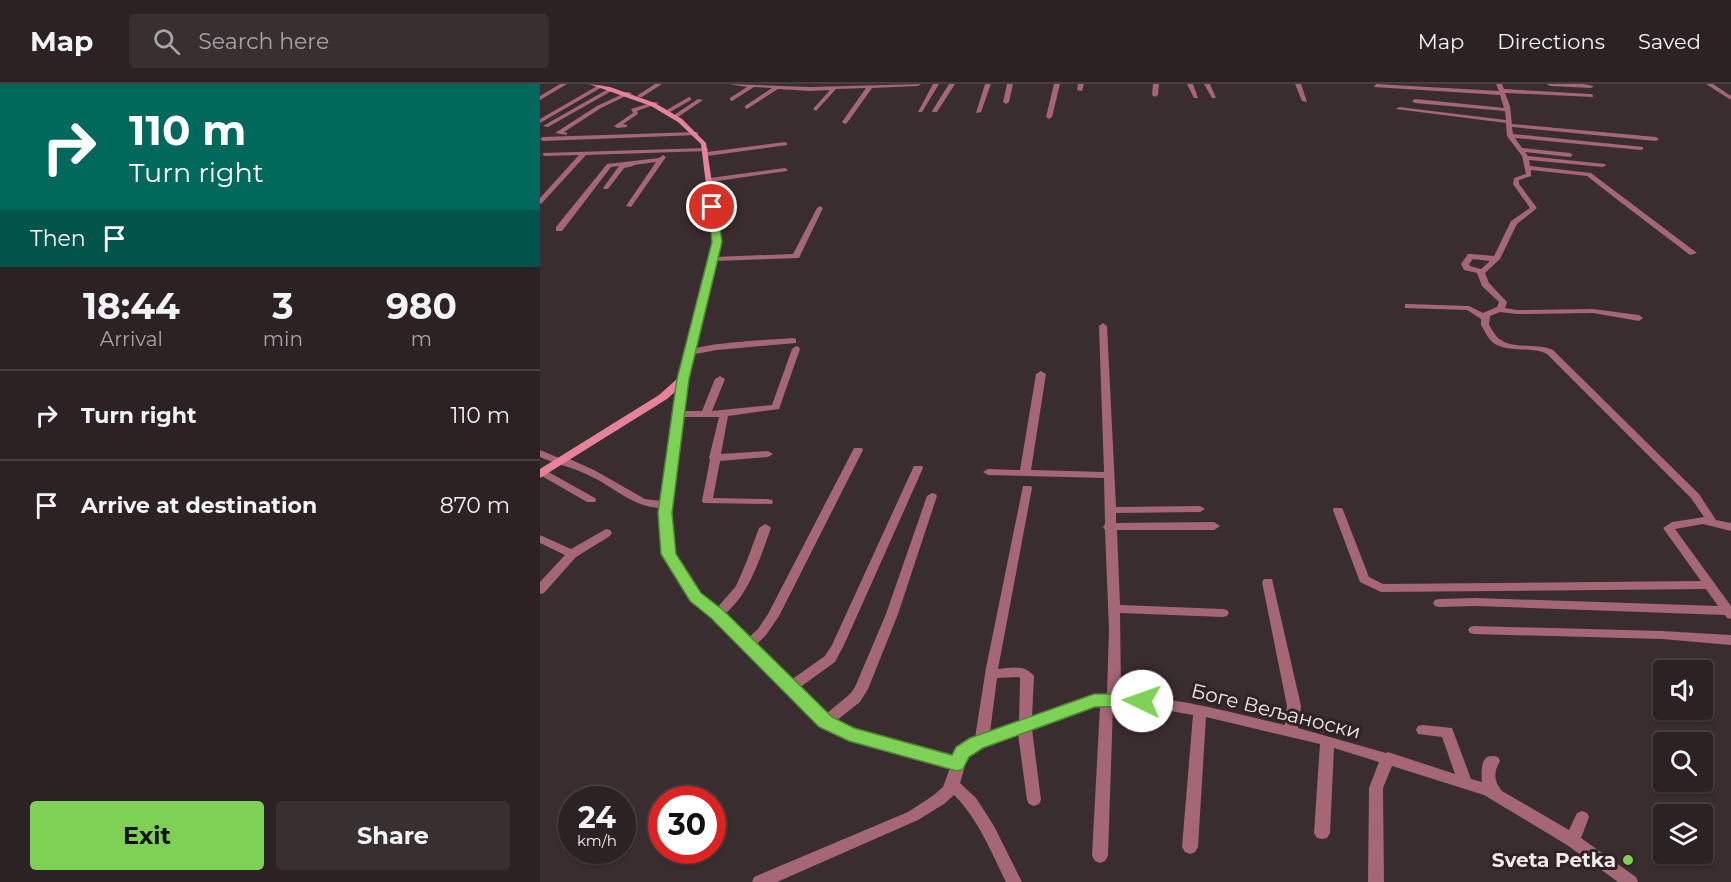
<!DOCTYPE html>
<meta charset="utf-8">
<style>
body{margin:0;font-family:Montserrat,sans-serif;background:#382f30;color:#f1f3f6;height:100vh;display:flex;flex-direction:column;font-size:22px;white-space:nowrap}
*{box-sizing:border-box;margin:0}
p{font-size:20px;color:#a6a4a6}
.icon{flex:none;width:33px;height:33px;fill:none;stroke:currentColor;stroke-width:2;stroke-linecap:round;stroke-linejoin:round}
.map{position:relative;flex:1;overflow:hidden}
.drawer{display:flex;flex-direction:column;background:#2c2223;width:540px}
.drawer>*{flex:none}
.hud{background:#00695c;color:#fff;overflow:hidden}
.buttons{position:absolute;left:1113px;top:576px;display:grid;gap:12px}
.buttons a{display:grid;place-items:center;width:60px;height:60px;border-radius:6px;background:#2c2223;box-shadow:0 2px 4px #0004,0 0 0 2px #483f41;font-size:30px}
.speed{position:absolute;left:18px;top:702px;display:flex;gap:12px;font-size:30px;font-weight:700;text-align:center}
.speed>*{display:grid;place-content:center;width:78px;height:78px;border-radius:50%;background:#2c2223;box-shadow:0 2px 4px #0004,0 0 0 2px #483f41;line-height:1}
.speed small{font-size:15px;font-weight:400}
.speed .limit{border:9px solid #d22;background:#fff;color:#111}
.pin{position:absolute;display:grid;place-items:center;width:51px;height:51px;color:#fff;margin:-26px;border:3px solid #fff;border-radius:50%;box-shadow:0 2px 6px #0007}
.me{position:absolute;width:66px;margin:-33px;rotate:273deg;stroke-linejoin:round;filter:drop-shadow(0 0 4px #0008)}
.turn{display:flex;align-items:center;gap:21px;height:126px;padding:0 30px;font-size:27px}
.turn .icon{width:78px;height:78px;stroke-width:2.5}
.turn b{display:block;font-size:42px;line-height:51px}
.then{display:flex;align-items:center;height:57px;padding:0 30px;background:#0003;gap:12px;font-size:22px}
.eta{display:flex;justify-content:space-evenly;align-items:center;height:102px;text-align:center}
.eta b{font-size:36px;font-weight:700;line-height:42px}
.primary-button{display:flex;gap:12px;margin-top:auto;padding:12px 30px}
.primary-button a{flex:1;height:69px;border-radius:6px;background:#7dd154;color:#111;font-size:24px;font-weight:700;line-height:69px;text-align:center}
.primary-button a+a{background:#382f30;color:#f1f3f6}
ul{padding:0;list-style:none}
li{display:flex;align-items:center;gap:18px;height:90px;padding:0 30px;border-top:2px solid #483f41}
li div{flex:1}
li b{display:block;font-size:22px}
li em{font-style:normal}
header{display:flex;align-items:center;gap:36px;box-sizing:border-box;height:84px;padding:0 30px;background:#2c2223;border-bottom:2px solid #483f41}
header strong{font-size:28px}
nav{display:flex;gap:33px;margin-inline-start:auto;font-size:21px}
.search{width:420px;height:54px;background:#382f30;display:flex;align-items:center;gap:15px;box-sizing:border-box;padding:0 21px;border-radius:6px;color:#a6a4a6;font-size:22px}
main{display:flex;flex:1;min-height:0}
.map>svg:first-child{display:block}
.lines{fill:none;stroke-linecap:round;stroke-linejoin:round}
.street{fill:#a56675;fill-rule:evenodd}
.secondary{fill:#e7829b;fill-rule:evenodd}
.route{fill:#7dd154;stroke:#518837;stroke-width:1.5}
.poi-dot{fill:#7dd154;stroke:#2f2325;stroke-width:2}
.labels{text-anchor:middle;stroke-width:6;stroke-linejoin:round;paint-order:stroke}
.near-street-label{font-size:20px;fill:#f2e9ea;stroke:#2f2325}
.near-poi-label{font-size:20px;font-weight:bold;fill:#f2e9ea;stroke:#2f2325;text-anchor:end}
</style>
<header>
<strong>Map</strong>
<div class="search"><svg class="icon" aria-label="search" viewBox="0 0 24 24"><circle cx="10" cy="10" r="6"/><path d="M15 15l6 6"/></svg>Search here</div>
<nav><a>Map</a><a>Directions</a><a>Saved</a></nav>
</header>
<main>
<section class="drawer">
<div class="hud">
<div class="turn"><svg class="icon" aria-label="right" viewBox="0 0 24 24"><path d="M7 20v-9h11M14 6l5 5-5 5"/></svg><div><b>110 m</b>Turn right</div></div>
<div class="then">Then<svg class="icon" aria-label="arrive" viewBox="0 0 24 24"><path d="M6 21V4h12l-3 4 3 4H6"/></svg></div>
</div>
<div class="eta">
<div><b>18:44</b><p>Arrival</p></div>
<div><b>3</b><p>min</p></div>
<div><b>980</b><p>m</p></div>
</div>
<ul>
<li><svg class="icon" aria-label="right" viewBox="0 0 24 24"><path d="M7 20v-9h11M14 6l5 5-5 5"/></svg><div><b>Turn right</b></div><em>110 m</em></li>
<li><svg class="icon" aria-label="arrive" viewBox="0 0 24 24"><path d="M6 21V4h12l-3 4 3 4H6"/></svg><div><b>Arrive at destination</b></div><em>870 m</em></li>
</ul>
<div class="primary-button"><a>Exit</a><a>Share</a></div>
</section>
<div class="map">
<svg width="1191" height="798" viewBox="0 0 1191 798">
<rect width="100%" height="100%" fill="#3a2d2f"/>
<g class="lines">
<g class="street">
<path d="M20 0H27L0 16V12Z"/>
<path d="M115 0H122L102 13H98V11Z"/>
<path d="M188 0 270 3 381 0 378 2 332 4 307 39 305 40 302 38 326 4 296 5 276 27 273 25 290 6 270 7 238 5 207 25 205 24V22L232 4 214 3 192 17 190 16V14L207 3Z"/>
<path d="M393 0H399L382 28H378Z"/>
<path d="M409 0H415L397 28H393L392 27Z"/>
<path d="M445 0H451L441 28 436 29Z"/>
<path d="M467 0H473L469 18 466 20 463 18Z"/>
<path d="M514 0H520L512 33 509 35 506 33Z"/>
<path d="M538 0H544L542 7 537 6Z"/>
<path d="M613 0H619L618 11 615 13 612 11Z"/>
<path d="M647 0H653L658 14H654Z"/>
<path d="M664 0H670L676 14H672Z"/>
<path d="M755 0H761L767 18 762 17Z"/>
<path d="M836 0 959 7 956 0H962L964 5 1051 10 1053 11V13L965 9 970 22 972 40 1116 53 1119 55 1116 57 972 43 973 50 1103 63V65L1101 66 975 54 982 64 1030 69 1033 71 1030 73 985 68 988 72 1065 80 1066 81 1063 83 989 76 990 82 1051 89 1157 169 1150 171 1079 117 1047 92 991 86V92L979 96V100L997 124 977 140 960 175 945 189 949 199 967 218 965 224 977 226 1053 225 1099 231 1103 234 1099 237 1053 229 977 230 960 228 950 232 949 241C952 245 956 254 961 256 976 266 997 258 1013 266L1159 410 1176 436 1191 439V447L1163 440 1135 445 1191 522V535L1187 534 1185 531 936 522 899 523 895 522 893 519 895 516 899 515 936 514 1178 522 1166 505 841 508 820 498 793 426 794 424H802L803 426 829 493 843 500 1161 497 1123 444 1132 438 1164 433 1151 414 1007 270C991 262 971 269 955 260 949 257 945 247 941 241V235L927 226 865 224V220H868L929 222 943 229 957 223 959 218 942 202 937 189 924 186 921 180 928 170H931L954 172 971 137 990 124 973 100 974 94 986 90 982 72 967 52 966 39 856 25 859 23 966 36 965 27 875 19 872 17 875 15 964 24 960 11 834 3ZM933 175 950 177 941 185 930 182 929 180Z"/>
<path d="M1007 0H1043L1054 2 1051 4 1010 2Z"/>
<path d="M1166 0H1173L1191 12V16Z"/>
<path d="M59 1 64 2 0 39V35Z"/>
<path d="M70 4 75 5 8 43 3 42Z"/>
<path d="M87 8 92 9 61 24 24 48 27 49V51L15 49 57 22Z"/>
<path d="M149 13 151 14V16L130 28 125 27Z"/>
<path d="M158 15 163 16 138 33H134V31Z"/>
<path d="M114 18 119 19 97 27 98 30 83 40 87 41V43L77 44 74 42 93 29 91 25Z"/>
<path d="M156 48 158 49V51L3 57 0 55 3 53Z"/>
<path d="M245 58 247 59V61L167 72 164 70 167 68Z"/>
<path d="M166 64 168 65V67L46 71 2 119 0 120V114L39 71 5 72 3 71V69Z"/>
<path d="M123 71 126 73 91 123 86 122 116 78 94 81 93 82 84 84 68 105H64L63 104 79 82 71 83 22 147H16V143L67 80 119 74Z"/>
<path d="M245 84 248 86 247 87 170 98 167 96 170 94Z"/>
<path d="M280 122 283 124 259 174 174 177 170 175 174 173 253 170 277 124Z"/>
<path d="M563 239 567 242 576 423 660 422 665 425 660 428 576 429V439L674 438 680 442 674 446H577L580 521 683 525 687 526 689 529 687 532 683 533 580 529 581 612C636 612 691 629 745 641L747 622 722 498 724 495H732L761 622 758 644 846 669 848 668 915 690 902 653 878 650 876 646 878 642 883 641 912 644 931 695 942 698C941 687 940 667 958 673L960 677C954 688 953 696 962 707L1029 746 1037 729 1042 727 1047 729 1049 733 1041 754 1096 793 1098 798H1078L1027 761 944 711 852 682 843 704 844 798H828L829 704 839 678 794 664 790 749 787 754 782 755 777 754 774 749 780 660 666 633 658 763 655 768 650 770 645 768 642 763 653 631 602 622H573L568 772 565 777 560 779 555 777 552 772 560 622H555L492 645 501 716 499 720 494 722 489 720 487 716 478 650 441 663 434 667 427 675 420 699 436 714 454 742 482 798H466C451 767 438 735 414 711L404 720 378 736 237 798H212L214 793 368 728 394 711 403 703 410 684 309 655 280 642 205 566 203 565 173 533 152 516 134 492 123 470 120 424C92 423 73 402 48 391 32 383 16 380 0 373V366L19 374H27L54 386 105 415 121 417 140 293 143 292 148 295 143 327H162L175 295 180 292 185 295 172 327 232 321 252 265 256 262 259 263 260 265 239 325 188 332 181 370 228 367 233 370 228 373 180 377 173 414 228 415 232 416 233 418 232 420 163 419 162 417 170 376 169 374 179 333H143L130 429 135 470 145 490 160 510 177 524 196 502 206 479 219 444 225 440 229 442 231 444C220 474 210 509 185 530L208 554 218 545 228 530 313 366 314 364H322L323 366 239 532 226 551 216 561 251 596 285 572 292 561 373 384 374 382H382L383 384 304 561 295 578 259 604 286 630 310 610 315 603 346 530 387 412 392 409 396 410 397 412 358 530 328 605 320 618 296 637 313 646 413 673 424 660 435 654 446 584 483 402H491L492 404 458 585C472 584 484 580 494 592L492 633 554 612 567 611 569 546 565 446 563 443 565 440 564 394 448 391 443 388 448 385 480 386 496 290 501 287 506 290 491 386 564 388 559 242ZM478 593 480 594 479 638 450 648 457 594Z"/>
<path d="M253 254 256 255V259L177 266 150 271 146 268C161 258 231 256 253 254Z"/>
<path d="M3 385 55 414 56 416 55 418H47L0 391V386Z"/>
<path d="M66 445 70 446 72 449 70 452 36 473 4 509 0 510V498L25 471 0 459V451L31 465Z"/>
<path d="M934 542 1122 547 1191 551V561L1122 555 934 550 930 549 928 546 930 543Z"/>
</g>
<path class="secondary" d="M49 0 70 3 115 19 142 35 166 59 181 158 147 297 127 315 0 394V385L119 311 138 294 173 158 161 60 138 38 111 22Z"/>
</g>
<path class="route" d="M172 121 177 123 182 158 149 295 132 429 136 470 161 509 183 526 292 633 314 644 412 671 416 663 430 654 554 610H602L608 612 611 617 608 622 555 623 443 664 429 673 423 685 417 687 309 657 279 643 171 534 150 517 121 470 118 429 137 295 172 158 168 123Z"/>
<circle class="poi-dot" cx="1088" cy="776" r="6"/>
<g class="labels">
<g class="near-street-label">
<text transform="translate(736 627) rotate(14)" y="7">Боге Вељаноски</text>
</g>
<g class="near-poi-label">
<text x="1076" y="783">Sveta Petka</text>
</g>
</g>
</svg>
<div class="buttons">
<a><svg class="icon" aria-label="sound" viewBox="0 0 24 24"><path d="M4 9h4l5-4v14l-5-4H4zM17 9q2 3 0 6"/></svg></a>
<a><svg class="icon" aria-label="search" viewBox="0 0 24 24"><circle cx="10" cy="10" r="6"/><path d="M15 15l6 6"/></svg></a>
<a><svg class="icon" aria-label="layers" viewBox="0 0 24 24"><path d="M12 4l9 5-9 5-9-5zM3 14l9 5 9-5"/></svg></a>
</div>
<div class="speed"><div>24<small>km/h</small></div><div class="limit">30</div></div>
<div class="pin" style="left:172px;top:123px;background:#d93025"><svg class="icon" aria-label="arrive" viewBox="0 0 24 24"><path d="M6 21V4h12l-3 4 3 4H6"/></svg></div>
<svg class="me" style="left:602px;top:617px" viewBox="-20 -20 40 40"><circle r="19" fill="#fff"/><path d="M0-13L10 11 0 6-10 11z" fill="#7dd154"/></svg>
</div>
</main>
